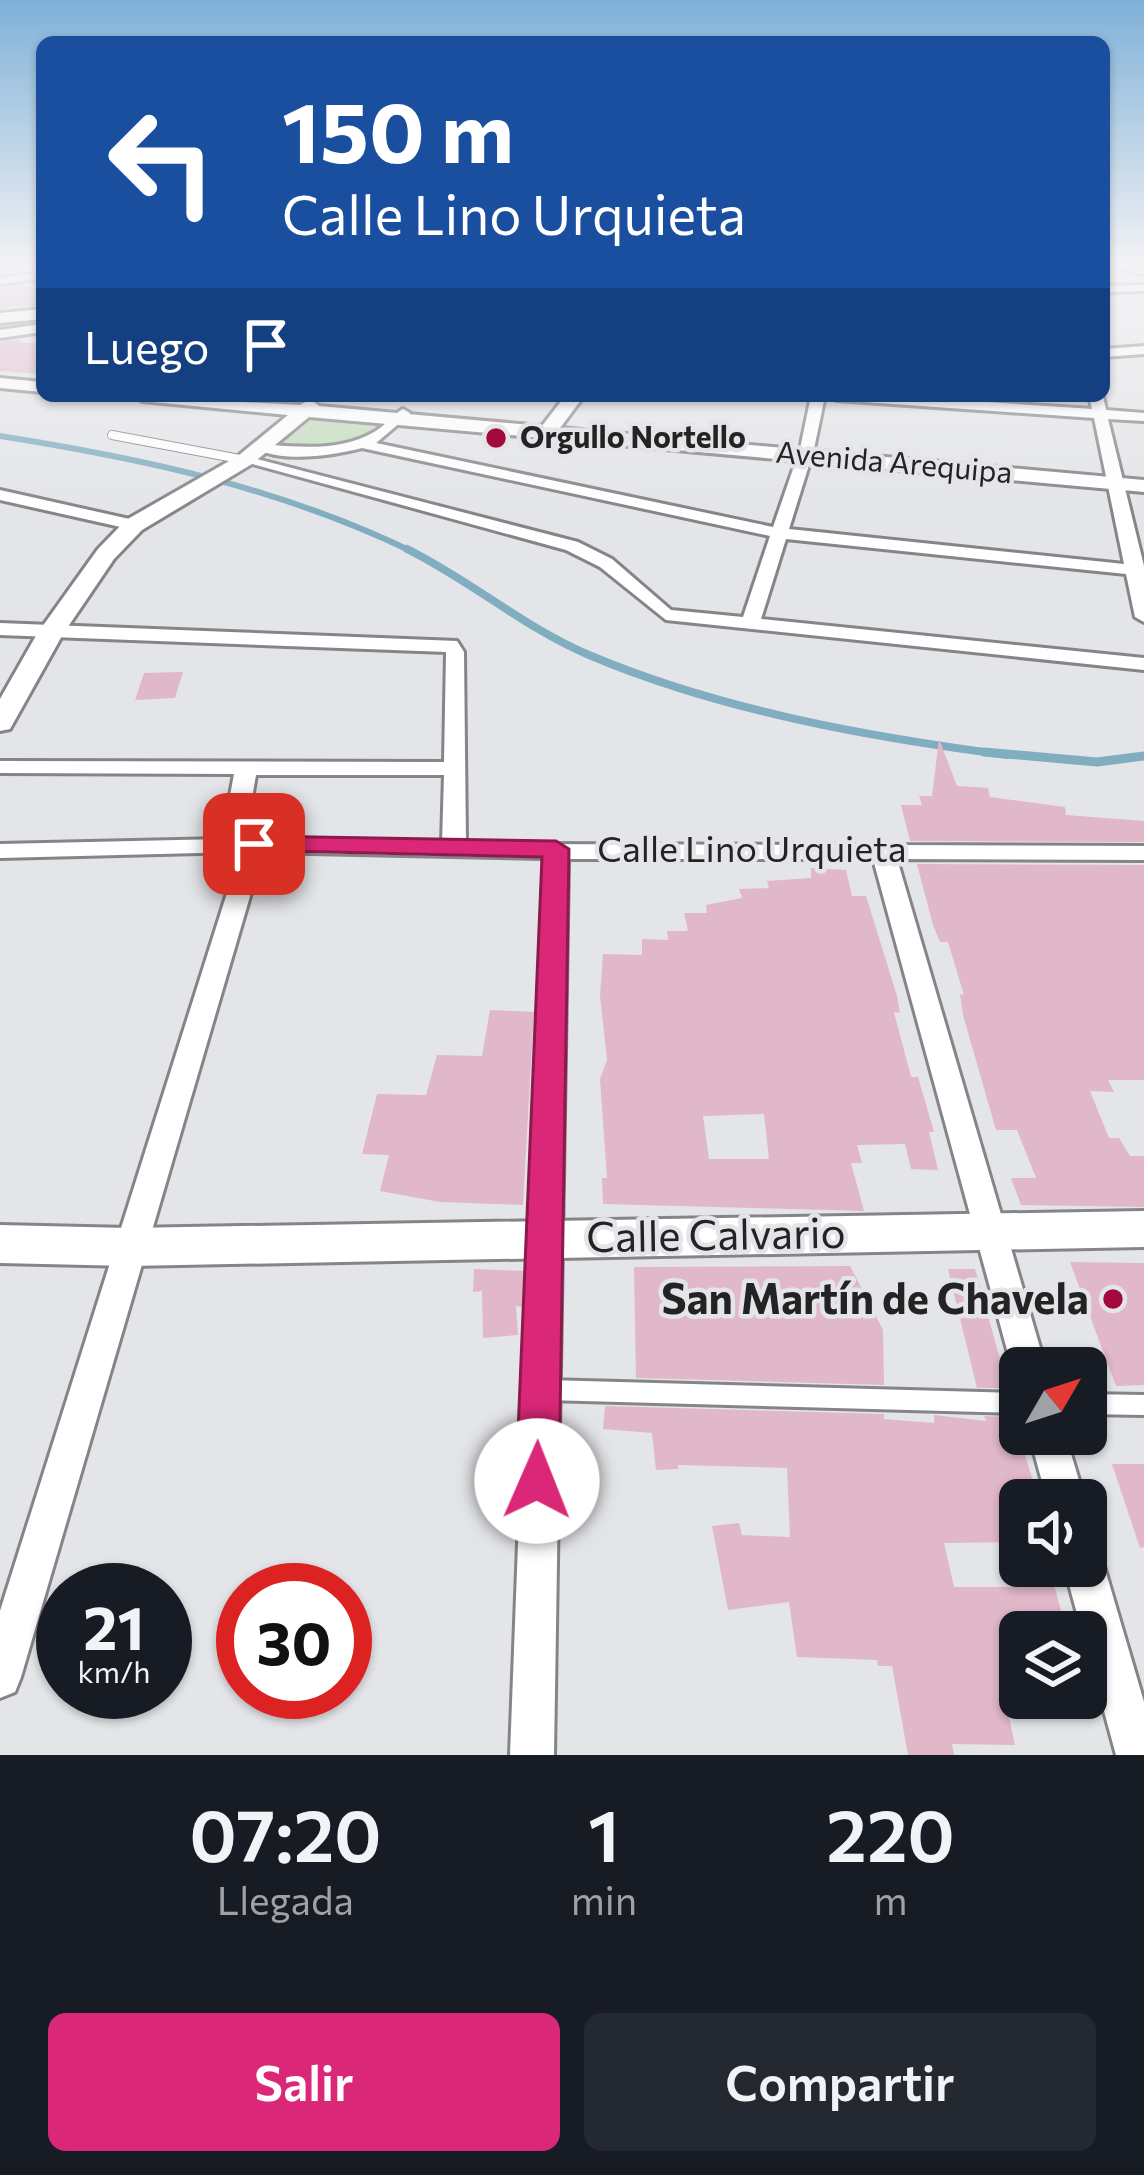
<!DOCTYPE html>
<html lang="es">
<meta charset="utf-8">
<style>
body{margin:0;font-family:Commissioner,sans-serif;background:#242831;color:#f1f3f6;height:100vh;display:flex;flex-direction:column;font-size:45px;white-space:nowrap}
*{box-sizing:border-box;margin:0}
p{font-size:39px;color:#9ea1a6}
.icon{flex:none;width:66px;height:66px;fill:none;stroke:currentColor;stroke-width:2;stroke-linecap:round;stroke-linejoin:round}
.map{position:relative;height:1755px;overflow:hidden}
.drawer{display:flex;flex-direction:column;background:#171b24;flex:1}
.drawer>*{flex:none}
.hud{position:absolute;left:36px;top:36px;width:1074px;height:366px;border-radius:18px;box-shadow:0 3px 9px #0004;background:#1a4fa0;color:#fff;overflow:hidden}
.needle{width:78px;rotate:51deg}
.buttons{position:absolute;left:999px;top:1347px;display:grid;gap:24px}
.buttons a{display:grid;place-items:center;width:108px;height:108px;border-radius:18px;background:#171b24;box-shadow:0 3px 9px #0004;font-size:60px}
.speed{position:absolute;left:36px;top:1563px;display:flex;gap:24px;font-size:60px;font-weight:700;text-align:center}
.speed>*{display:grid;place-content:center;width:156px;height:156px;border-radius:50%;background:#171b24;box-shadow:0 3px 9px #0004;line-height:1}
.speed small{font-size:30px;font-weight:400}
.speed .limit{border:18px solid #d22;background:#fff;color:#111}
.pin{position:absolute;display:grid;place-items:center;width:102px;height:102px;color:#fff;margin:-51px;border-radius:24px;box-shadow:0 6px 18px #0006}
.me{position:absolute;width:132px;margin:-66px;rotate:1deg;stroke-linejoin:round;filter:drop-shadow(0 0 9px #0008)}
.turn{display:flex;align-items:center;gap:42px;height:252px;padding:0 48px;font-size:54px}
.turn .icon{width:156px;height:156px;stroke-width:2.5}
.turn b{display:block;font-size:84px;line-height:102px}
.then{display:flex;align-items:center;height:114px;padding:0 48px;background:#0003;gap:24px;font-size:45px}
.eta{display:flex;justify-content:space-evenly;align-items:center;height:204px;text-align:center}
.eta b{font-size:72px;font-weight:600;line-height:84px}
.action{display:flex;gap:24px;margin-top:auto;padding:24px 48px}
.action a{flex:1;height:138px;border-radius:18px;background:#db2777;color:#fff;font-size:48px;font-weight:600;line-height:138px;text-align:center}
.action a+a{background:#242831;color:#f1f3f6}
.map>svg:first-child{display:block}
.green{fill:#c2ddbb}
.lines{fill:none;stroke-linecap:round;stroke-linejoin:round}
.stream-far2{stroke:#81adc0;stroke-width:6}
.stream-far1{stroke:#81adc0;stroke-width:8}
.stream{stroke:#81adc0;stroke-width:9}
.building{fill:#e1b7ca;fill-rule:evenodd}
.lane-far1-casing{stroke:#858589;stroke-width:10}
.lane-casing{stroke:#858589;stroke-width:26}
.street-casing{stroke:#858589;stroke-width:6}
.secondary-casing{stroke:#858589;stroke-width:6}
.lane-far1{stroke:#fff;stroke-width:8}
.lane{stroke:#fff;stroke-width:20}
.street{fill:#fff;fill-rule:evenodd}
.secondary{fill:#fff;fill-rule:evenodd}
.route{fill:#db2777;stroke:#8e194d;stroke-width:3}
.poi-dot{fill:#a4093d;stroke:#e4e5e8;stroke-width:4.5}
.labels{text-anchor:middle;stroke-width:9;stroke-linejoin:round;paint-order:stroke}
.far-poi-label{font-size:30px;font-weight:bold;fill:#232324;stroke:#e4e5e8;text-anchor:start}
.far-street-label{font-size:30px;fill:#232324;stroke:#e4e5e8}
.street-label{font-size:36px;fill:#232324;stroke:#e4e5e8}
.near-street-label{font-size:42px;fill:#232324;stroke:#e4e5e8}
.near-poi-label{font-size:42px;font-weight:bold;fill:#232324;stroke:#e4e5e8;text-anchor:end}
</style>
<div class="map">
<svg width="1144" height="1755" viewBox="0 0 1144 1755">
<rect width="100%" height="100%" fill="#e4e5e8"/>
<path class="green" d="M306 415 390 423 335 447 277 444Z"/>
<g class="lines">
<path class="stream-far2" d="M0 436C145 459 281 488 413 552"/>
<path class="stream-far1" d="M407 549C470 580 525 628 589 655 719 710 868 737 1007 755"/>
<path class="stream" d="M984 752 1097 762 1144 756"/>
</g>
<g class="building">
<path d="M27 285 40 291 42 305 0 308V288Z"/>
<path d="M22 339 18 342 42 344V374L0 371V342Z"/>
<path d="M183 672 175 698 135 700 144 673Z"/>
<path d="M939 739 957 786 988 788 990 797 1065 807 1066 815 1144 821V842L910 841 901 805H922L919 796H932Z"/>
<path d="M917 864 1144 865V1080H1108L1114 1092 1090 1091 1109 1138H1119L1130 1156H1144V1207L1021 1205 1011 1178H1036L1017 1130H996L963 1015 960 994 964 995 948 942H940L933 925Z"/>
<path d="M811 868 846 870 852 896H866L897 996 900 1013 894 1012 911 1077H918L934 1132H929L938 1170 911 1169 905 1144 857 1145 862 1163H851L864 1211 603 1204 602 1178H607L600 1079 607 1060 600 996 603 954 642 955V939L668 940 667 931H688L684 913H707L706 905 742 898 739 889 769 888 767 881 811 878ZM764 1114 769 1159H709L703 1116Z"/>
<path d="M490 1010 534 1012 523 1205 440 1202 380 1191 389 1155 362 1154 377 1094 426 1095 437 1055 482 1056Z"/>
<path d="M1070 1262 1144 1263V1385L1116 1386Z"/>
<path d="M850 1266 883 1330 884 1385 636 1378 634 1267Z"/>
<path d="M474 1269 524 1271 522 1307 516 1306 518 1335 483 1338 482 1291 473 1292Z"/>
<path d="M948 1269H975L1008 1388H977Z"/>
<path d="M605 1406 884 1414V1419L934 1423V1415L986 1421 984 1416 1013 1417 1039 1500H1020V1542L944 1543 954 1587H1015L1009 1566H1049L1066 1629H1020V1674L1000 1675 1015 1745 952 1744 954 1755H908L892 1666H878L877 1660 797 1657 789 1602 728 1610 712 1526 739 1523 742 1535 790 1537 787 1468 678 1465V1469L656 1470 652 1433 603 1429Z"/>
<path d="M1112 1464H1144V1547L1140 1548Z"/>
</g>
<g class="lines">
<g class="lane-far1-casing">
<path id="lane-far1" d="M112 435 245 460"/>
</g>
<g class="lane-casing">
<g id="lane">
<path d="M547 1390 1020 1403"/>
<path d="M1086 1404 1144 1405"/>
</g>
</g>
<g class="street-casing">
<g id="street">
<path d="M1111 265 1144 268V274L1112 267Z"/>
<path d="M42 272V278L0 284V278Z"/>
<path d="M1144 285V291L1104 292V286Z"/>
<path d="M42 324V332L0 338V330Z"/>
<path d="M1144 346V354L1104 357V349Z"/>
<path d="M144 396H158L150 401Z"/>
<path d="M811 396H825L814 449 789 529 1124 564 1094 418 836 400 829 396H895L1092 409 1089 396H1103L1106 410 1144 413V421L1108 419 1144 566V622L1135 617 1126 574 786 539 761 619 1144 658V670L666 620 600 567 566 550 238 460 245 456 578 542 612 559 671 610 743 617 770 536 362 448C331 456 282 463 254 448L261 444C298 447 340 452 374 432 385 426 392 415 403 409L410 413 408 416 376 443 773 527 800 449Z"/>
<path d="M0 490 134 520 142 525 134 530 0 500Z"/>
<path d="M0 623 457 641 464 652 466 844 873 845 882 842 891 845 1144 846V860L897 859 1046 1368H1020V1381L1012 1368 873 859H568L554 1755H510L544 858 263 852 21 1677 15 1692 0 1698V1611L240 852 0 858V844L222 839 234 774 0 773V761L444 762 446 652 0 635ZM256 775H444L442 843 245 838Z"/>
<path d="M1029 1434H1065L1085 1500H1047Z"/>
<path d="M1086 1547 1098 1552 1104 1566 1144 1702V1755H1116L1086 1645V1632H1082L1064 1566H1086Z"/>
</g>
</g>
<g class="secondary-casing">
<g id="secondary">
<path d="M42 309V319L0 323V313Z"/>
<path d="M0 378 42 382V392L0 388Z"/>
<path d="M133 396 300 405 311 399 319 406 542 426 565 396H584L560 428 1144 480V492L309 417 252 464 142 530 114 559 63 634 10 729 0 731V699L37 634 98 549 126 520 238 456 288 415 142 401Z"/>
<path d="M1144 1211V1247L129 1266 0 1263V1225L129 1228Z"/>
</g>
</g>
<use href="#lane-far1" class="lane-far1"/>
<use href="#lane" class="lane"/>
<use href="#street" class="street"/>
<use href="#secondary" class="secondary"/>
</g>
<linearGradient id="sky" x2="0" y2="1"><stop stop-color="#7fb1d8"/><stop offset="0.52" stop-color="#f3f3f5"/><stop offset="1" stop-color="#f3f3f5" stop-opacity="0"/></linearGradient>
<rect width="1144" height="511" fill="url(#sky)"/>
<path class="route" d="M254 836 556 841 569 849 559 1481 552 1496 537 1502 522 1496 516 1481 542 857 244 850 241 844Z"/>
<g class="poi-dot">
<circle cx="496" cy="438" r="12"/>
<circle cx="1113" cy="1299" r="12"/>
</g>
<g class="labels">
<g class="far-poi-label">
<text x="520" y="448">Orgullo Nortello</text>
</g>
<g class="far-street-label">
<text transform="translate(894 463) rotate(5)" y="10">Avenida Arequipa</text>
</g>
<g class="street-label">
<text x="752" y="862">Calle Lino Urquieta</text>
</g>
<g class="near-street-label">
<text transform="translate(716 1235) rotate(-1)" y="15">Calle Calvario</text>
</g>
<g class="near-poi-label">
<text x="1089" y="1314">San Martín de Chavela</text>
</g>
</g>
</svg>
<div class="buttons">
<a><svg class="needle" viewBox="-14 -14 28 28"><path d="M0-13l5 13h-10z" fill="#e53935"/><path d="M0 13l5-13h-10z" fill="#9ea1a6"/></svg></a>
<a><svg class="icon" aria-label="sound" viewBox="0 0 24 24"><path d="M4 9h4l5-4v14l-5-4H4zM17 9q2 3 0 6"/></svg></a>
<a><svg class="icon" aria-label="layers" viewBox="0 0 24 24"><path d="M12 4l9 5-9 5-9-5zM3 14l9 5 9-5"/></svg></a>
</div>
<div class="speed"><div>21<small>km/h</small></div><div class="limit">30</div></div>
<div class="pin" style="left:254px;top:844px;background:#d93025"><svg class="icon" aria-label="arrive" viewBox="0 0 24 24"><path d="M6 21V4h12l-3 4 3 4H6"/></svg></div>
<svg class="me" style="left:537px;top:1481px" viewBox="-20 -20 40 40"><circle r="19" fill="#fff"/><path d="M0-13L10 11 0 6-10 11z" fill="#db2777"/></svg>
<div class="hud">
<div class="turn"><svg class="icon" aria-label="left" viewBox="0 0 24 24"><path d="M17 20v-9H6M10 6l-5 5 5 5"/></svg><div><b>150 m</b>Calle Lino Urquieta</div></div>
<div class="then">Luego<svg class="icon" aria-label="arrive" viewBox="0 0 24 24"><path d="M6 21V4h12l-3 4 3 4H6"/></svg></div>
</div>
</div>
<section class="drawer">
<div class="eta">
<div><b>07:20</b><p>Llegada</p></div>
<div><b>1</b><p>min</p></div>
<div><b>220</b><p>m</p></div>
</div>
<div class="action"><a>Salir</a><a>Compartir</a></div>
</section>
